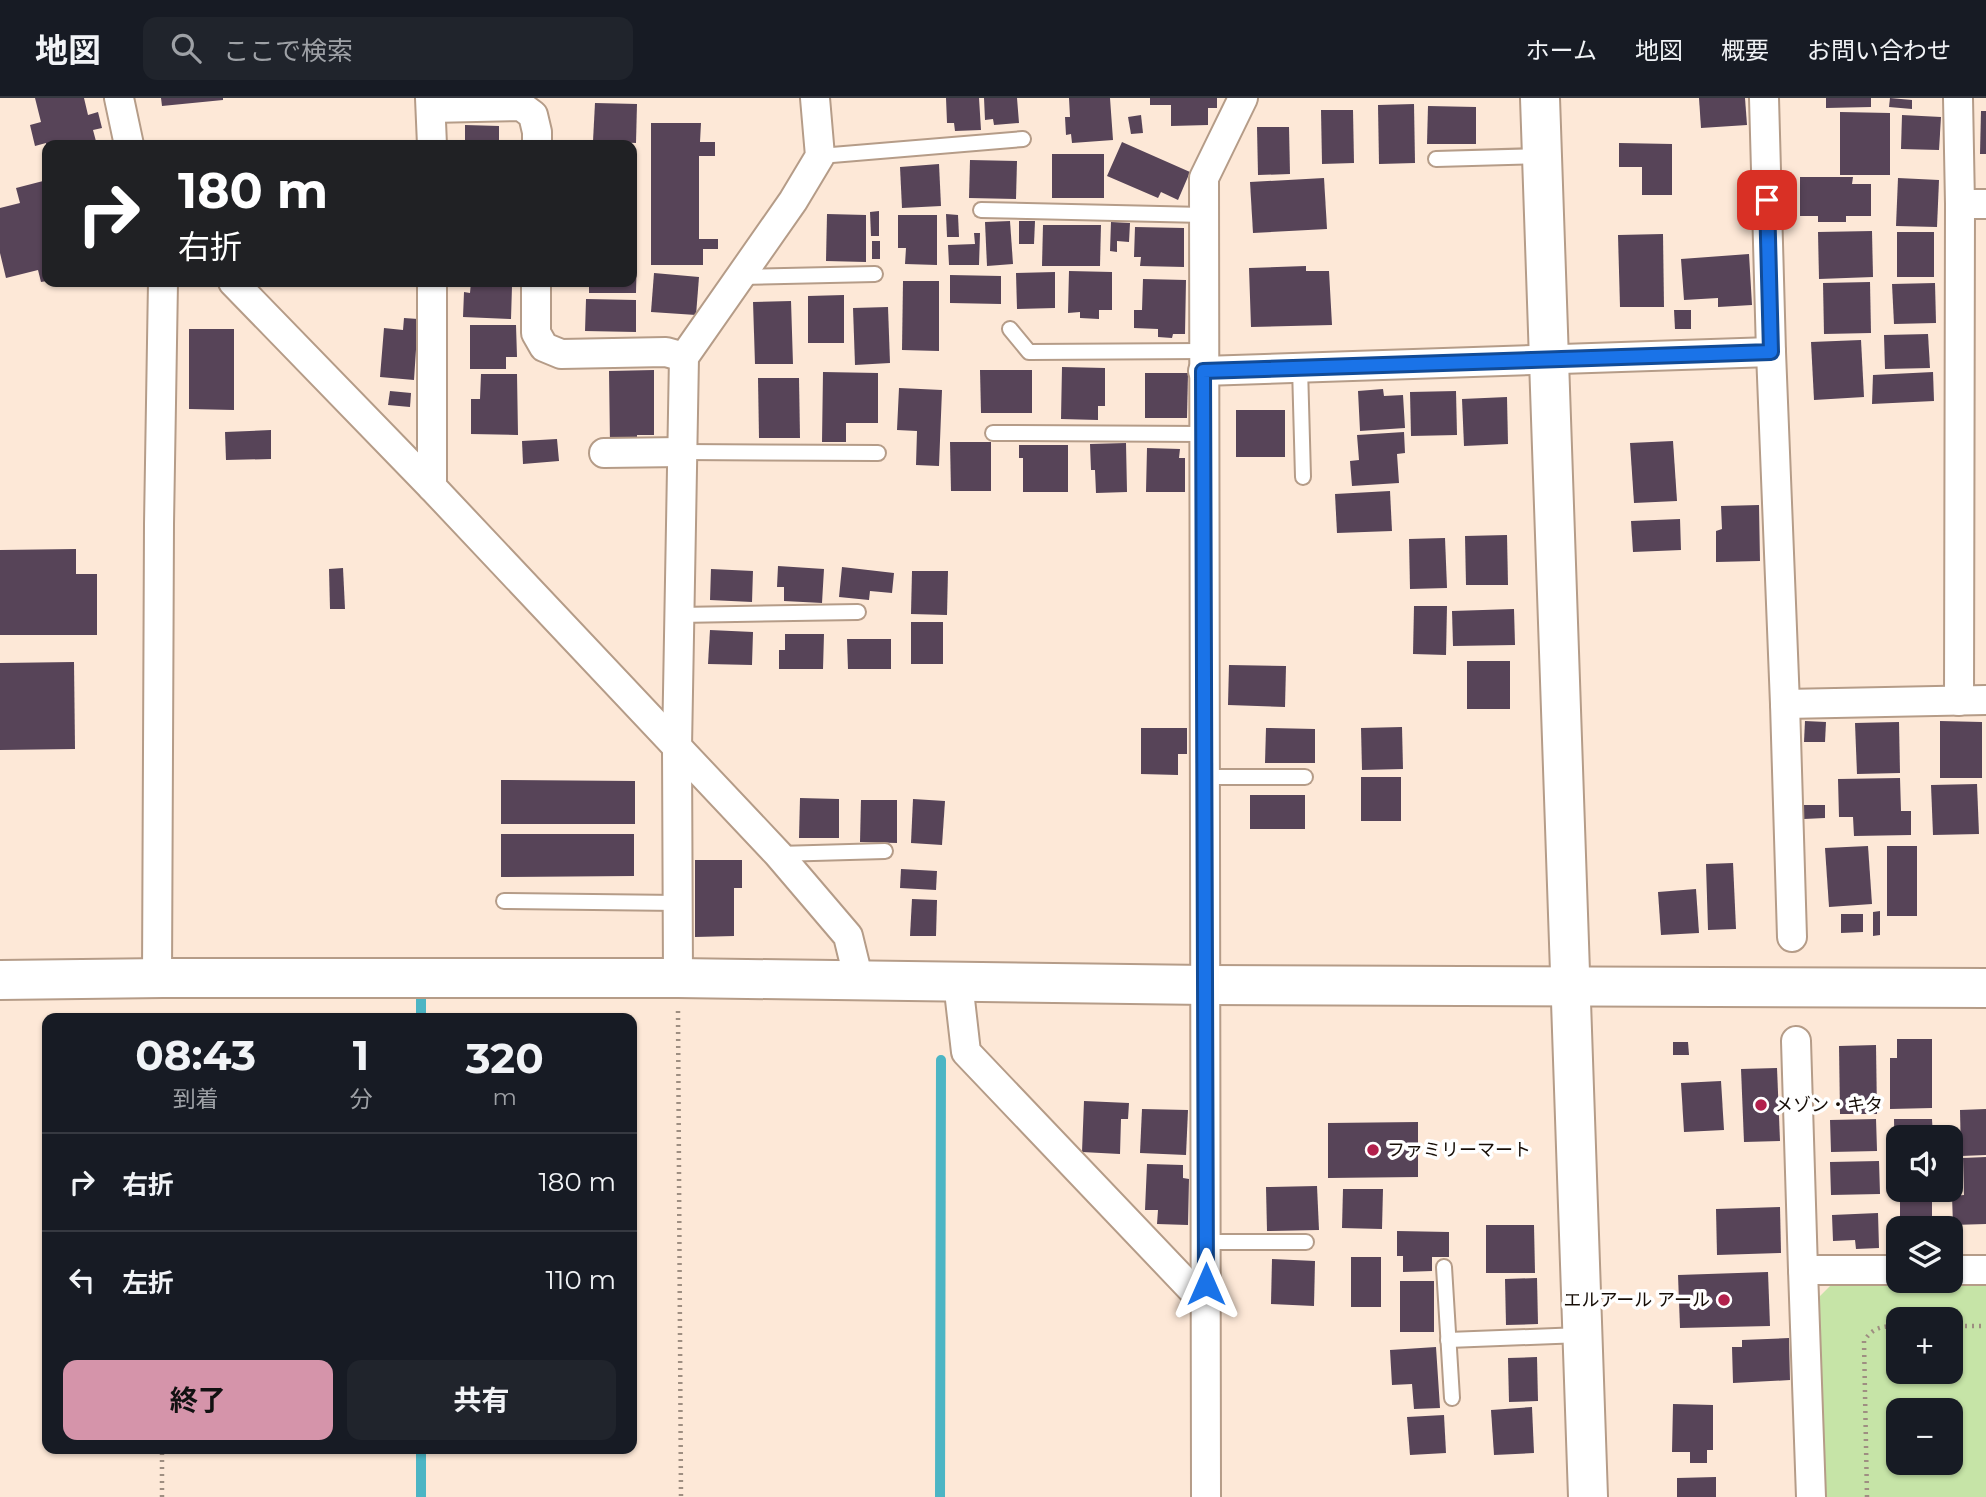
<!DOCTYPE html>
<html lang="ja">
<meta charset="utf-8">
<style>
body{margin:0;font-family:Montserrat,"Noto Sans JP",sans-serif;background:#20242c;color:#f1f3f6;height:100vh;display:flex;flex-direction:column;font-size:26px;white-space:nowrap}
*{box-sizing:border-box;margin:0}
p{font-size:23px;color:#9ea1a6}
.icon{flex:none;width:38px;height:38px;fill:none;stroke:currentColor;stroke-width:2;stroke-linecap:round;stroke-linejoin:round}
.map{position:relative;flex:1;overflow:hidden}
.panel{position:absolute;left:42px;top:915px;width:595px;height:441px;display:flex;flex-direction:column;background:#171b24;border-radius:14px;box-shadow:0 2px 5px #0004}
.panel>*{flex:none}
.banner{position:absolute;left:42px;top:42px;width:595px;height:147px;border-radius:14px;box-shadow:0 2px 5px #0004;background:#202124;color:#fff;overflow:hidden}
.fabs{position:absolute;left:1886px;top:1027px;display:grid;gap:14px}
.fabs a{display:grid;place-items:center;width:77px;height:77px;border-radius:14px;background:#171b24;box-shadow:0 2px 5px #0004;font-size:35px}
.pin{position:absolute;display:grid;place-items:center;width:60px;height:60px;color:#fff;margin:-30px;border-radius:14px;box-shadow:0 4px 10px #0006}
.me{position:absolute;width:77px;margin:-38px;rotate:0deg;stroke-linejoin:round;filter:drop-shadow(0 0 5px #0008)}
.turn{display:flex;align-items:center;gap:24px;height:147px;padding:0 21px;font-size:32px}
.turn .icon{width:91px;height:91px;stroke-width:2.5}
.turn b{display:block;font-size:49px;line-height:60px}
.eta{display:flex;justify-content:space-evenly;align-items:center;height:119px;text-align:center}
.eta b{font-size:42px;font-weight:700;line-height:49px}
.button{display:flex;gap:14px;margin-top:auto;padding:14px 21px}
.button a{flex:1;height:80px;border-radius:14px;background:#d594aa;color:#111;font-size:28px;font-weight:700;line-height:80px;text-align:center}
.button a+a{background:#20242c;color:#f1f3f6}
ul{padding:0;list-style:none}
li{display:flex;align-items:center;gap:21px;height:98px;padding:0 21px;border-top:2px solid #363941}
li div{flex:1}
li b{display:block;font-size:26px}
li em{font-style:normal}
header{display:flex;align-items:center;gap:42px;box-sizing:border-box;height:98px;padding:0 35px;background:#171b24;border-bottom:2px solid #363941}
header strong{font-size:33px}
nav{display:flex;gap:38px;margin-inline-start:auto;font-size:24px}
.search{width:490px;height:63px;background:#20242c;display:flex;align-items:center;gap:18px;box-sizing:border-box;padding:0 24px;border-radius:14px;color:#9ea1a6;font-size:26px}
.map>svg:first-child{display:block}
.green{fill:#c6e4a7;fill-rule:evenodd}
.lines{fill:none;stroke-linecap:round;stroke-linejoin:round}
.stream{stroke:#4cb5c4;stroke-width:10}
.building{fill:#574458}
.lane-casing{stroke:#b59c88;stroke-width:18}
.street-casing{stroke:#b59c88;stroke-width:32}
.secondary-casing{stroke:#b59c88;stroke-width:42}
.path{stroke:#9e8e81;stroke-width:4.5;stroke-dasharray:2 5;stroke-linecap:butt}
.lane{stroke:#fff;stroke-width:14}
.street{stroke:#fff;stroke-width:28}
.secondary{stroke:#fff;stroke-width:38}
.route-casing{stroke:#114b97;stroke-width:18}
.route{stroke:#1a73e8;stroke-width:12}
.poi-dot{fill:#b2204c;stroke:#fff;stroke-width:2.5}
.labels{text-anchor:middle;stroke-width:7;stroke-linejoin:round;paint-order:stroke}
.poi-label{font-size:18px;fill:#160d06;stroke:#fff;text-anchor:start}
</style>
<header>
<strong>地図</strong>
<div class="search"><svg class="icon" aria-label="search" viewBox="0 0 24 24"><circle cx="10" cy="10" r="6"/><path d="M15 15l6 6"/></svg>ここで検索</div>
<nav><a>ホーム</a><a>地図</a><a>概要</a><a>お問い合わせ</a></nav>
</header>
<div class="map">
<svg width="1986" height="1399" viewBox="0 0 1986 1399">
<rect width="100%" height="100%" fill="#fde8d7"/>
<path class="green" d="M1833 1185H1986V1399H1826L1819 1199ZM1899 1222H1951V1274H1899ZM1899 1312H1951V1365H1899Z"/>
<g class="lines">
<g class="stream">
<path d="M421 895V920"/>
<path d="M421 1351V1399"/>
<path d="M940 1399 941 962"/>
</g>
</g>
<g class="building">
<path d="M35 0H84L88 17 98 14 102 30 93 32 97 47H46V45L35 48 30 27 41 24Z"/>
<path d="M161 0H223V2L162 8Z"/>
<path d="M946 0H979L981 32 955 33 954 25H947Z"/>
<path d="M984 0H1017L1019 25 994 27 993 21 985 22Z"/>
<path d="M1069 0H1110L1113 42 1072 45 1071 36 1066 37 1065 19H1070Z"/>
<path d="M1150 0H1217V10H1208V27L1171 28V7H1150Z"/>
<path d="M1699 0H1745L1747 27 1701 30Z"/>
<path d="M1826 0H1871V9L1826 10Z"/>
<path d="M1890 0 1912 2V11L1889 9Z"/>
<path d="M595 5 637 6 636 45 593 43Z"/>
<path d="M1414 6 1415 65 1379 66 1378 7Z"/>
<path d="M1428 8 1476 9V46H1427Z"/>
<path d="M1321 12H1353L1354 65 1322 66Z"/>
<path d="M1981 13H1986V56H1980Z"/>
<path d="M1840 14 1890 15V77H1840Z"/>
<path d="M1141 17 1143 35 1131 36 1128 19Z"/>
<path d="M1902 17 1941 19 1939 52 1901 51Z"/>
<path d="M651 25H701L700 44H715V58H699V141H718V151H703V167H651Z"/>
<path d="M465 27 499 28V47H459V43H465Z"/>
<path d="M1257 29H1289L1290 76 1258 77Z"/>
<path d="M1122 44 1190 74 1178 102 1161 94 1158 100 1107 78Z"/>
<path d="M1619 45 1672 46V97H1642V69H1619Z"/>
<rect x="1052" y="56" width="52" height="44"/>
<path d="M970 62 1017 63 1016 101 969 100Z"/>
<path d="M939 66 941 108 902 110 900 69Z"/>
<path d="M1800 79H1853L1852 86H1871V118H1846V124H1818V118H1800Z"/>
<path d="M1324 80 1327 131 1253 135 1250 84Z"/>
<path d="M1898 80 1939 82 1937 129 1896 128Z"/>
<path d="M47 82V183L41 184 38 172 6 180 0 155V110L20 105 16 90Z"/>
<path d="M879 113V138H871L870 114Z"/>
<path d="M827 116 866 117V164L826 163Z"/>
<path d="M946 116 958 117 959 139H947Z"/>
<path d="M898 117H937V167L905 166 906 150H898Z"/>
<path d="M1010 123 1013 166 987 168 985 124Z"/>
<path d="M1019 123H1035L1034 146H1019Z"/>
<path d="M1111 124 1130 125 1129 144 1117 143V154L1110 153Z"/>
<path d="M1043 127H1101L1100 168H1042Z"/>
<path d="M1135 129 1184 130V169L1140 168 1141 159H1134Z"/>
<path d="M1872 133 1873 179 1819 181 1818 134Z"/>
<rect x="1897" y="134" width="37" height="45"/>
<path d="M974 135H980L979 167H949L948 147 975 146Z"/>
<path d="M1663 136 1664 209H1620L1618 137Z"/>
<rect x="872" y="143" width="8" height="18"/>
<path d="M632 154H637L636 195H589V184H632Z"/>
<path d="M1749 156 1752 207 1718 209V200L1684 202 1681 161Z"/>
<path d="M1306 168V173H1329L1332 227 1251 229 1249 170Z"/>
<path d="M1069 173 1112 174V212H1099V221L1080 220V214L1068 215Z"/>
<path d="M1055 174V210L1017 211 1016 175Z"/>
<path d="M654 175 699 179 696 217 651 214Z"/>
<path d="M950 177 1001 178V206L950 205Z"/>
<path d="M1143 181 1186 182 1185 236H1173L1172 240 1158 239V231L1134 230V212H1142Z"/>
<path d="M903 183H939V253L902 252Z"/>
<path d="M471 184H504V187L512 188 511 221 463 219 464 194 470 195Z"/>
<path d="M1870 184 1871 235 1824 236 1823 185Z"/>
<path d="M1935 185 1936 225 1894 226 1892 186Z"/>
<path d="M844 197V245H808V198Z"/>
<path d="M586 201 636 202V234L585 233Z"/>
<path d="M791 203 793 266H755L753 204Z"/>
<path d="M888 209 890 265 855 267 853 210Z"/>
<path d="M1674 212H1691V231H1675Z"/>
<path d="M404 220 418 221 414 282 380 279 384 230 403 232Z"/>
<path d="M470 227H516L517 259H506V271H470Z"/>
<path d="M189 231H234V312L189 311Z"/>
<path d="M1928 236 1930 270 1885 271 1884 237Z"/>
<path d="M1861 242 1864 299 1814 302 1811 244Z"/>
<path d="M1062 269 1105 270V308H1098V322L1061 321Z"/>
<path d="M654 272V337H637V345L610 346 609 273Z"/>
<path d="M980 272H1032V315H981Z"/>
<path d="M823 274 878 275V325H846V344H822Z"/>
<path d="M1933 274 1934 303 1872 306 1873 277Z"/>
<path d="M1145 275H1188L1187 320H1145Z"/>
<path d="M481 276H517L518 337 471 336V301H480Z"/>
<path d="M758 280H799L800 340H759Z"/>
<path d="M899 290 942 292 939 368 916 367 917 333 897 332Z"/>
<path d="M1383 291 1384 298 1403 297 1405 330 1360 333 1358 293Z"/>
<path d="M390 293 411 295 410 309 388 307Z"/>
<path d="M1456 293 1457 337 1411 338 1410 294Z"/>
<path d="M1507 299 1508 346 1464 348 1462 301Z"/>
<rect x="1236" y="312" width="49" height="47"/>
<path d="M271 332V361L226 362 225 334Z"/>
<path d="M1404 334 1405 355 1397 356 1399 385 1352 388 1350 363 1359 362 1357 337Z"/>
<path d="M557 341 559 363 523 366 522 343Z"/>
<path d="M1673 343 1677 403 1634 405 1630 345Z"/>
<path d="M950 344H991V393H951Z"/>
<path d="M1126 345 1127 394 1096 395 1095 372H1091L1090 346Z"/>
<path d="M1019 347H1068V394H1023V360H1019Z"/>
<path d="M1147 350 1180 351 1179 360H1185V394H1146Z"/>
<path d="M1390 393 1392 433 1337 435 1335 396Z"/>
<path d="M1759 407 1760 463 1716 464V433L1722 431 1721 408Z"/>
<path d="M1680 421 1681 452 1633 454 1631 423Z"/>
<path d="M1507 437 1508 487H1466L1465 438Z"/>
<path d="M1445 440 1447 490 1410 491 1409 441Z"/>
<path d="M76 451V476H97V537H0V452Z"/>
<path d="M778 468 824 471 822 505 784 503V489H777Z"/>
<path d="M842 469 894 475 892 495 870 493 869 502 839 499Z"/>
<path d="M343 470 345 511H330L329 471Z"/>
<path d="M711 471 753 473 752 504 710 502Z"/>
<path d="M912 473H948L947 517 911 516Z"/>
<path d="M1414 508H1447L1446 557 1413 556Z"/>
<path d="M1514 511 1515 547 1453 548 1452 513Z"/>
<rect x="911" y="524" width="32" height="42"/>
<path d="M710 532 753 534 752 567 708 566Z"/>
<path d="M785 536H824L823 571H779V552H785Z"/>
<path d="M847 541H891V571H848Z"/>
<rect x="1467" y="563" width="43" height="48"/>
<path d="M74 564 75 651 0 652V565Z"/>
<path d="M1229 567 1286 568 1285 609 1228 607Z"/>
<path d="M1805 623 1826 624 1825 644H1804Z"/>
<path d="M1940 623 1982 624V680H1940Z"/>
<path d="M1899 624 1900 675 1857 676 1855 625Z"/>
<path d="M1402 629 1403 671 1362 672 1361 630Z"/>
<path d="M1141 630H1187V656H1178V677L1141 676Z"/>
<path d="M1266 630 1315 631V665H1265Z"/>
<rect x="1361" y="679" width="40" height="44"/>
<path d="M1900 680 1901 713H1911V737L1854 738 1853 719H1839L1838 681Z"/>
<path d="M501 682 635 683V726H501Z"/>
<path d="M1977 686 1979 736 1933 737 1931 687Z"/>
<rect x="1250" y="697" width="55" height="34"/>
<path d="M800 700 839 701V740H799Z"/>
<path d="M913 701 945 703 942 747 911 745Z"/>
<path d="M861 702H897V745L860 744Z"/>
<path d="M1804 707H1825V720L1804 721Z"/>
<path d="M501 736H634V778L501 779Z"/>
<path d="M1868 748 1872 806 1829 809 1825 750Z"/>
<rect x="1887" y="748" width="30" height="70"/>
<path d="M695 762H742V790H734V838L695 839Z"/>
<path d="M1733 765 1736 831 1708 832 1706 766Z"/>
<path d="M901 771 937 773 936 792 900 790Z"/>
<path d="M1696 791 1699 835 1661 837 1658 794Z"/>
<path d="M912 801 937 802 936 838H910Z"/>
<path d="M1880 813V837L1873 838V814Z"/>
<path d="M1841 816H1863V834L1841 835Z"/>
<path d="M1897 941H1932V1010L1890 1011V960H1897Z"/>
<path d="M1673 944H1688L1689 957H1673Z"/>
<path d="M1876 947 1877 1016H1840L1839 948Z"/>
<path d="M1777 970 1780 1043 1744 1044 1741 971Z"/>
<path d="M1721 983 1724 1032 1684 1034 1681 985Z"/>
<path d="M1084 1003 1129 1005 1128 1021H1121L1120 1056 1082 1054Z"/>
<path d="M1142 1011 1188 1012 1186 1057 1140 1055Z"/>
<path d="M1986 1011V1057L1961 1058 1960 1012Z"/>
<path d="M1876 1021 1877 1053 1831 1054 1830 1022Z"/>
<path d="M1894 1021H1932L1933 1040H1899V1074H1895Z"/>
<path d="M1418 1024V1079L1328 1080V1025Z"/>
<path d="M1986 1059V1126L1953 1127 1952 1098 1964 1097 1963 1060Z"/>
<path d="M1879 1063 1880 1096 1831 1097 1830 1064Z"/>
<path d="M1147 1066 1183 1067V1080L1189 1081 1188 1127 1157 1126 1158 1112H1145Z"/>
<path d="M1317 1088 1319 1132 1267 1133 1266 1089Z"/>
<path d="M1343 1091H1383L1382 1131 1342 1130Z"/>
<rect x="1900" y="1092" width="32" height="37"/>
<path d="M1780 1109 1781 1155 1717 1157 1716 1111Z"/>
<path d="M1878 1115 1879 1150 1856 1151 1855 1142 1833 1143 1832 1117Z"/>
<path d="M1486 1127H1534L1535 1175H1486Z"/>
<path d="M1397 1133 1449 1134V1159H1432V1173L1403 1174V1158H1397Z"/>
<rect x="1351" y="1159" width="30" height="50"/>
<path d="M1272 1161 1315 1163 1314 1208 1271 1206Z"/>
<path d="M1768 1174 1770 1228 1680 1230 1678 1177Z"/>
<path d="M1537 1180 1538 1226 1506 1227 1505 1181Z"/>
<rect x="1400" y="1183" width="34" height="51"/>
<path d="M1789 1240 1790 1282 1733 1285 1732 1249H1742V1242Z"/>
<path d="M1436 1249 1440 1310 1414 1311 1412 1286 1392 1287 1390 1252Z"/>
<path d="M1537 1259 1538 1303 1509 1304 1508 1260Z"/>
<path d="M1673 1306 1713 1307V1352H1707V1365H1690V1354H1672Z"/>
<path d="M1532 1309 1534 1355 1494 1357 1491 1312Z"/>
<path d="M1444 1317 1446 1355 1410 1357 1407 1319Z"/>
<path d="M1716 1379V1399H1677V1380Z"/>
</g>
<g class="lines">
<g class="lane-casing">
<g id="lane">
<path d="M820 58 1023 41"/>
<path d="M1436 61 1539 58"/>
<path d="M981 112 1204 117"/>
<path d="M741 179 875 176"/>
<path d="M1010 231 1029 254 1203 253"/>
<path d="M1300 269 1303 379"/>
<path d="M993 335 1204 336"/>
<path d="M682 354 878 355"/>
<path d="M679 517 858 514"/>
<path d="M1205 679H1305"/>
<path d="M778 756 885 753"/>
<path d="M504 803 678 805"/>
<path d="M1205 1144H1306"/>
<path d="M1444 1169 1452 1300"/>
<path d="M1448 1242 1581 1237"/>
</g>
</g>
<g class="street-casing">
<g id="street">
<path d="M119 0 129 47"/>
<path d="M430 0 432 47"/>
<path d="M1764 0 1771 254 1785 606 1986 602"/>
<path d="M1958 0 1960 106 1959 603"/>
<path d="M431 10 521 8 533 17 537 34V47"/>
<path d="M1960 106H1986"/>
<path d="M233 184 432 389 778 756 848 838 859 883"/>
<path d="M432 184V389"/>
<path d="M536 184V235L544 249 561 256 666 254 684 259"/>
<path d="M1203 273 1771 254"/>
<path d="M604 355 682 354"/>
<path d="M1785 606 1792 839"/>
<path d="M157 880 159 426 163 184"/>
<path d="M678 880 677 650 684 259 793 103 820 58 815 0"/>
<path d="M958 884 966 954 1206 1206"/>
<path d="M1796 943 1803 1172"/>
<path d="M1951 1172H1986"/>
<path d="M1206 1399 1204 80 1243 0"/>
<path d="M1811 1399 1803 1172H1899"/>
</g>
</g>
<g class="secondary-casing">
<g id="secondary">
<path d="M1540 0 1588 1399"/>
<path d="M0 882 163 880H678L1206 887 1986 890"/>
</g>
</g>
<g class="path">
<path d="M678 913 681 1399"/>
<path d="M1951 1228H1986"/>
<path d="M162 1399V1351"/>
<path d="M1867 1399 1864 1243C1873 1229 1883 1228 1899 1228"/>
</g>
<use href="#lane" class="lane"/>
<use href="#street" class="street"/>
<use href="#secondary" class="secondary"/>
</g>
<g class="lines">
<g class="route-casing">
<path id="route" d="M1206 1186 1203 273 1771 254 1767 102"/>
</g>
<use href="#route" class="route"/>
</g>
<g class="poi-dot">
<circle cx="1761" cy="1007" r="7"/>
<circle cx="1373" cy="1052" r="7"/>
<circle cx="1724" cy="1202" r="7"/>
</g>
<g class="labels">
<g class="poi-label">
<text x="1775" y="1013">メゾン・キタ</text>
<text x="1387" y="1058">ファミリーマート</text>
<text x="1710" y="1208" text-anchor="end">エルアール アール</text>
</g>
</g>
</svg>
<div class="fabs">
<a><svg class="icon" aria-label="sound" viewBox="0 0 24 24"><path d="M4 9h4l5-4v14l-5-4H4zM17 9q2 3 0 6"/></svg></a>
<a><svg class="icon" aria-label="layers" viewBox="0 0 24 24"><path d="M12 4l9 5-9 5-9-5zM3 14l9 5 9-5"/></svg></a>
<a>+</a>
<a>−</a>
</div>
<div class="pin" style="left:1767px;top:102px;background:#d93025"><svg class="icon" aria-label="arrive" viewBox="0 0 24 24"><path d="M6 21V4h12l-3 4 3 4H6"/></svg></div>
<svg class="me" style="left:1206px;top:1186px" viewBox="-20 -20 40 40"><path d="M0-17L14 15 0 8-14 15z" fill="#1a73e8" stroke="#fff" stroke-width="4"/></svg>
<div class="banner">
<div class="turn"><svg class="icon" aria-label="right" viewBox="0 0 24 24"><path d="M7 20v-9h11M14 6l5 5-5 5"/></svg><div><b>180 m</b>右折</div></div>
</div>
<section class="panel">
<div class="eta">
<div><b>08:43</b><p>到着</p></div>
<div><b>1</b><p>分</p></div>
<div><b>320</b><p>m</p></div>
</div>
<ul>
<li><svg class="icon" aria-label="right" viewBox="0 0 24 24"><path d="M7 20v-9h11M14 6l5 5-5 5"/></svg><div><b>右折</b></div><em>180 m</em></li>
<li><svg class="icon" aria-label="left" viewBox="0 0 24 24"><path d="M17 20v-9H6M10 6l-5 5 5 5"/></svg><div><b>左折</b></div><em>110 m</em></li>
</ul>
<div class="button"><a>終了</a><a>共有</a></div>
</section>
</div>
